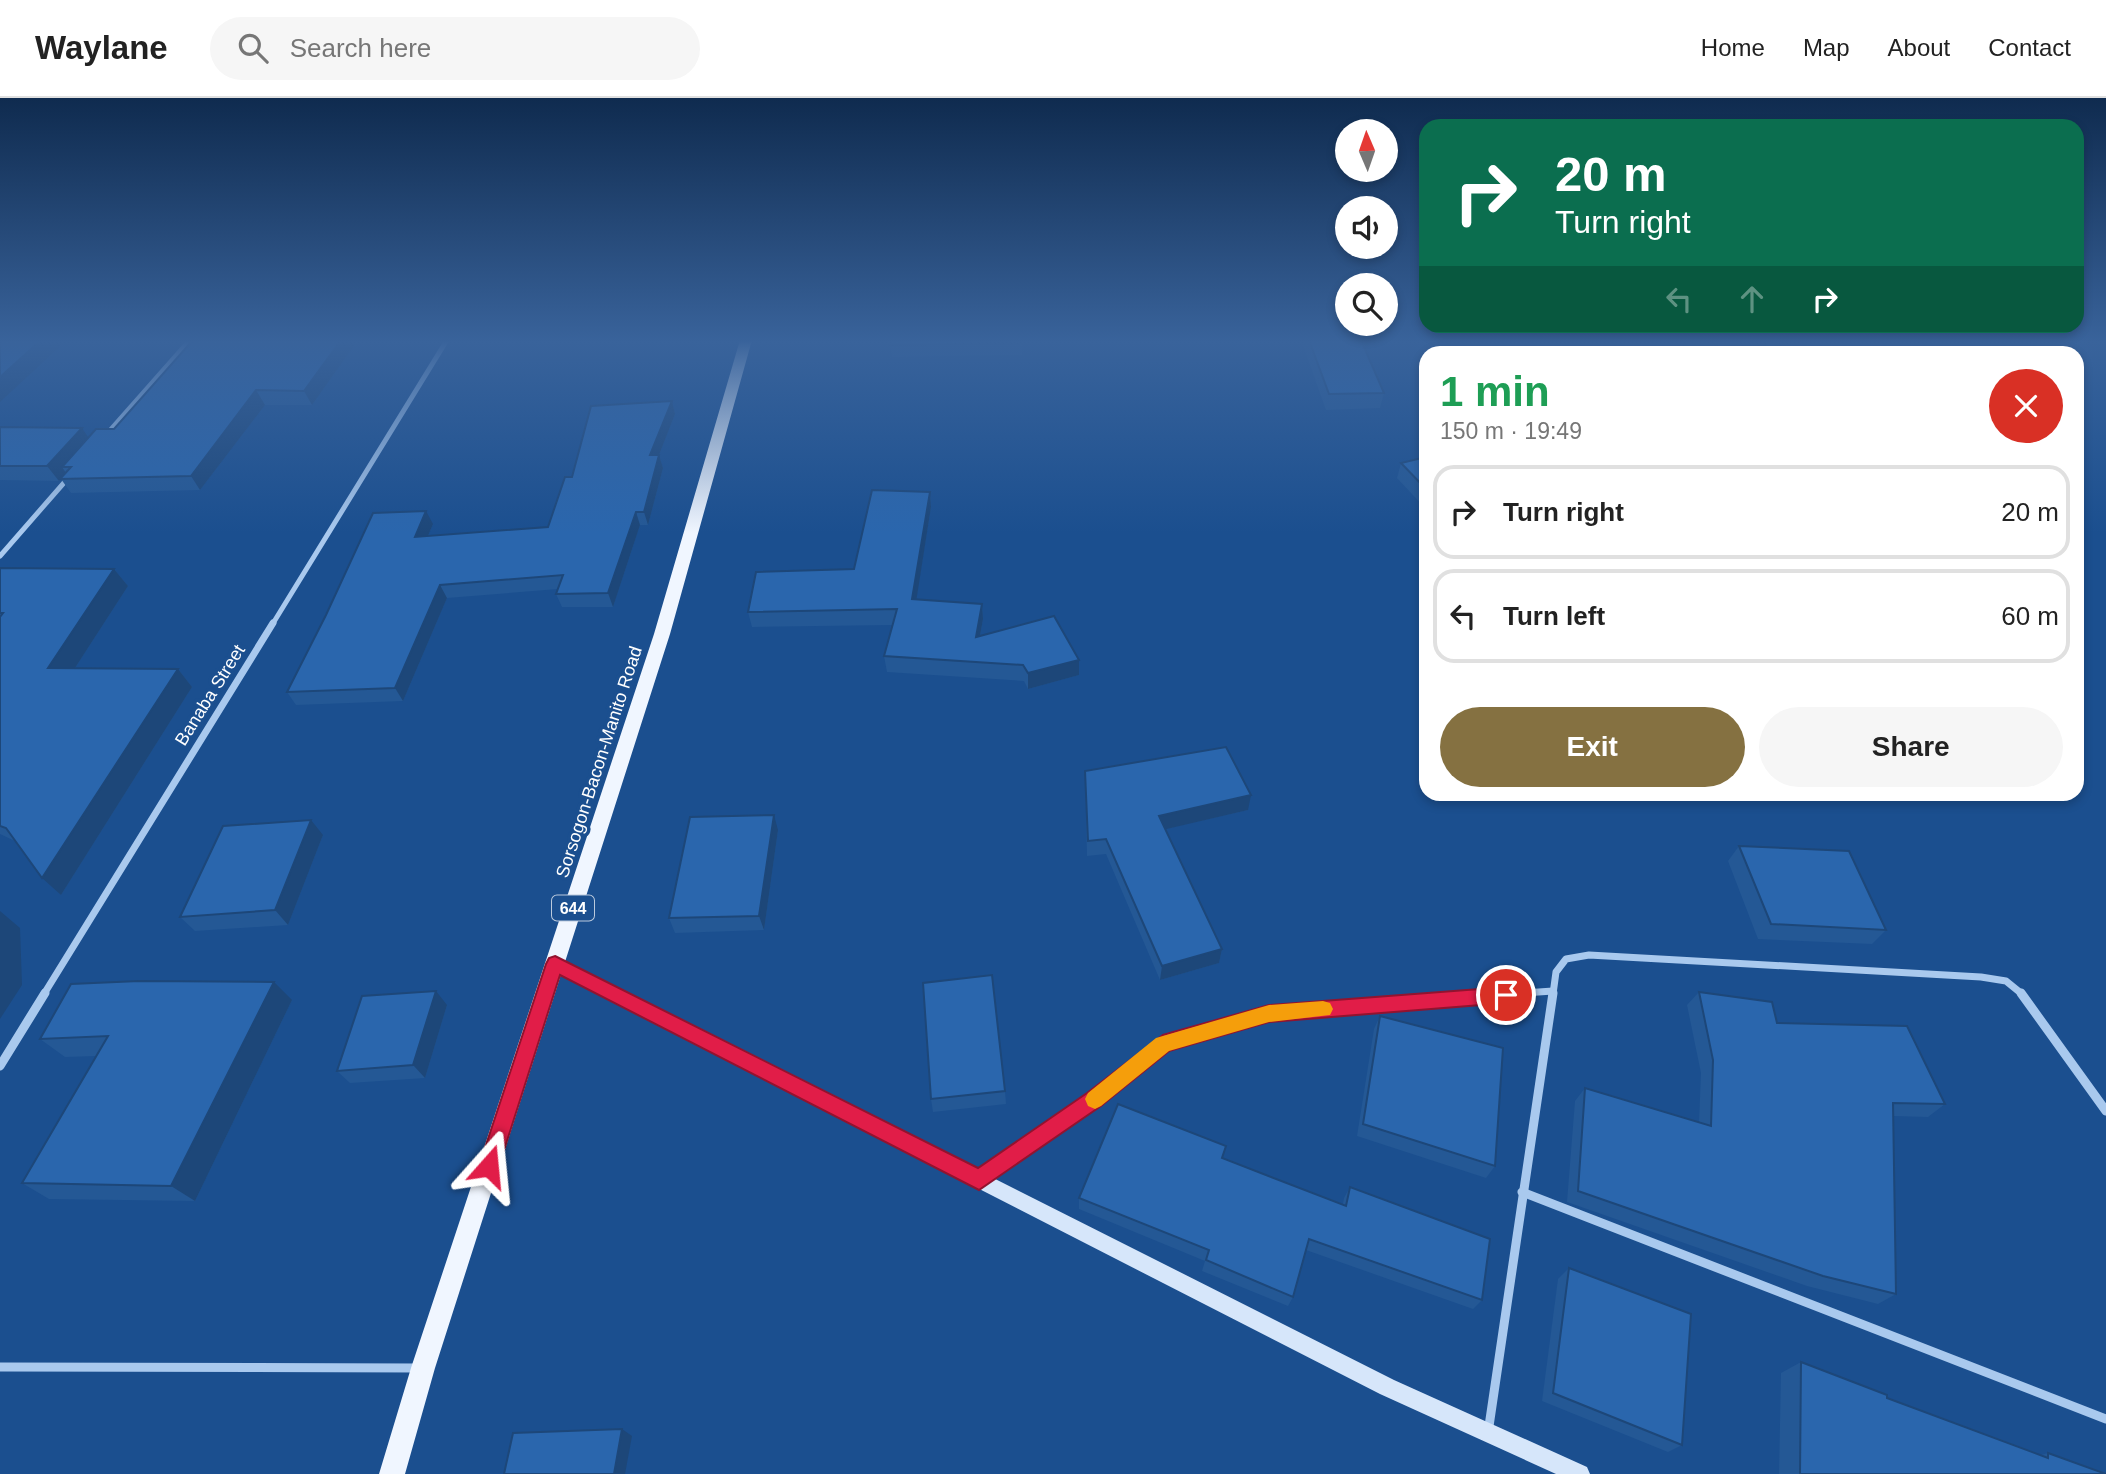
<!DOCTYPE html>
<meta charset="utf-8">
<style>
body{margin:0;font-family:Arial,sans-serif;background:#f6f6f6;color:#222;height:100vh;display:flex;flex-direction:column;font-size:26px;white-space:nowrap}
*{box-sizing:border-box;margin:0}
p{font-size:23px;color:#767676}
.icon{flex:none;width:38px;height:38px;fill:none;stroke:currentColor;stroke-width:2;stroke-linecap:round;stroke-linejoin:round}
.map{position:relative;flex:1;overflow:hidden}
.drawer{position:absolute;left:1419px;top:248px;width:665px;height:455px;display:flex;flex-direction:column;background:#fff;border-radius:21px;box-shadow:0 4px 10px #0003}
.drawer>*{flex:none}
.top-card{position:absolute;left:1419px;top:21px;width:665px;height:214px;border-radius:21px;box-shadow:0 4px 10px #0003;background:#0b6e4f;color:#fff;overflow:hidden}
.needle{width:46px;rotate:358deg}
.controls{position:absolute;left:1335px;top:21px;display:grid;gap:14px}
.controls a{display:grid;place-items:center;width:63px;height:63px;border-radius:50%;background:#fff;box-shadow:0 4px 10px #0003;font-size:35px}
.pin{position:absolute;display:grid;place-items:center;width:60px;height:60px;color:#fff;margin:-30px;border:4px solid #fff;border-radius:50%;box-shadow:0 2px 7px #0007}
.me{position:absolute;width:77px;margin:-38px;rotate:18deg;stroke-linejoin:round;filter:drop-shadow(0 0 5px #0008)}
.turn{display:flex;align-items:center;gap:24px;height:147px;padding:0 21px;font-size:32px}
.turn .icon{width:91px;height:91px;stroke-width:2.5}
.turn b{display:block;font-size:49px;line-height:60px}
.lanes{display:flex;align-items:center;height:66px;padding:0 21px;background:#0003;justify-content:center;gap:35px;direction:ltr}
.lanes .off{opacity:.35}
.round{display:grid;place-items:center;flex:none;width:74px;height:74px;border-radius:37px;background:#f6f6f6}
.head{display:flex;align-items:center;justify-content:space-between;height:119px;padding:0 21px}
h1{font-size:42px;font-weight:600;line-height:52px;color:#1e9e55}
.cta{display:flex;gap:14px;margin-top:auto;padding:14px 21px}
.cta a{flex:1;height:80px;border-radius:42px;background:#857141;color:#fff;font-size:28px;font-weight:600;line-height:80px;text-align:center}
.cta a+a{background:#f6f6f6;color:#222}
ul{padding:0;list-style:none}
li{display:flex;align-items:center;gap:21px;height:94px;margin:0 14px 10px;padding:0 7px;border:4px solid #e0e0e0;border-radius:21px}
li div{flex:1}
li b{display:block;font-size:26px}
li em{font-style:normal}
header{display:flex;align-items:center;gap:42px;box-sizing:border-box;height:98px;padding:0 35px;background:#fff;border-bottom:2px solid #e0e0e0}
header strong{font-size:33px}
nav{display:flex;gap:38px;margin-inline-start:auto;font-size:24px}
.search{width:490px;height:63px;background:#f6f6f6;display:flex;align-items:center;gap:18px;box-sizing:border-box;padding:0 24px;border-radius:38px;color:#767676;font-size:26px}
.map>svg:first-child{display:block}
.lines{fill:none;stroke-linecap:round;stroke-linejoin:round}
.street-far2{stroke:#a9c9ee;stroke-width:5}
.street-far1{stroke:#a9c9ee;stroke-width:7}
.street{stroke:#a9c9ee;stroke-width:9}
.secondary{fill:#d6e6fa;fill-rule:evenodd}
.primary{fill:#f0f6ff;fill-rule:evenodd}
.wall{fill:#245895}
.shaded-wall{fill:#1d4779}
.building{fill:#2a66ad;stroke:#1d4779;stroke-width:2}
.route{fill:#e11d48;stroke:#92132f;stroke-width:2}
.slow{fill:#f59e0b}
.labels{text-anchor:middle;stroke-width:7;stroke-linejoin:round;paint-order:stroke}
.shield{fill:#1b4f8f;stroke:#bbcadd;stroke-width:2}
.shield-label{font-size:16px;font-weight:bold;fill:#fff}
.street-label{font-size:18px;fill:#fff;stroke:#1b4f8f}
</style>
<header>
<strong>Waylane</strong>
<div class="search"><svg class="icon" aria-label="search" viewBox="0 0 24 24"><circle cx="10" cy="10" r="6"/><path d="M15 15l6 6"/></svg>Search here</div>
<nav><a>Home</a><a>Map</a><a>About</a><a>Contact</a></nav>
</header>
<div class="map">
<svg width="2106" height="1376" viewBox="0 0 2106 1376">
<rect width="100%" height="100%" fill="#1b4f8f"/>
<g class="lines">
<g class="street-far2">
<path d="M107 336 190 242"/>
<path d="M0 458 69 379"/>
<path d="M272 527 447 242"/>
</g>
<g class="street-far1">
<path d="M44 896 273 525"/>
<path d="M1509 896 1553 893"/>
<path d="M1553 896 1556 874 1566 861 1589 857 1981 879 2006 883 2022 896"/>
</g>
<g class="street">
<path d="M2021 895 2106 1013"/>
<path d="M0 968 45 895"/>
<path d="M980 1081 1094 1002 1163 946 1269 915 1532 895"/>
<path d="M1522 1094 2106 1321"/>
<path d="M0 1269 419 1270"/>
<path d="M1488 1335 1553 895"/>
</g>
<path class="secondary" d="M555 859 1394 1282 1587 1369 1590 1376H1556L1380 1296 549 871 547 866 549 861Z"/>
<path class="primary" d="M740 242H752L670 536 435 1270 405 1376H379L411 1270 654 536Z"/>
</g>
<g class="wall">
<path d="M358 242 312 307H265L200 392 71 395 61 381 59 383 0 382V329L88 339 114 331Z"/>
<path d="M1022 242V257L892 259 890 247Z"/>
<path d="M1301 242H1361L1384 295 1380 310 1326 312Z"/>
<path d="M1676 242H1802L1772 253 1765 249 1746 256H1698Z"/>
<path d="M672 303 675 316 659 357 663 370 648 427H640L613 509H562L556 496 558 491 447 500 403 603 296 607 287 594 433 426 428 438 548 429 572 379Z"/>
<path d="M1426 359V411L1397 380 1401 365Z"/>
<path d="M930 394 931 409 916 502 982 506 983 521 980 538 1079 577 1028 591 1024 583 887 574 884 558 893 527 752 529 748 514 854 471Z"/>
<path d="M0 470 114 471 128 488 75 570 178 571 192 589 61 797 15 743 0 736Z"/>
<path d="M1085 673 1248 712 1165 731 1222 851 1219 865 1160 882 1106 756 1087 758Z"/>
<path d="M1940 696H1963L1944 701Z"/>
<path d="M778 732 764 832 675 835 669 820Z"/>
<path d="M323 737 288 827 195 833 180 819Z"/>
<path d="M1739 748 1886 832 1872 846 1758 841 1728 763Z"/>
<path d="M1699 894 1777 925 1945 1006 1928 1019 1893 1018 1896 1196 1878 1206 1807 1188 1567 1104 1575 1003 1585 990 1699 1025 1701 975 1687 907Z"/>
<path d="M292 902 195 1103 49 1101 22 1085 97 958 65 959 40 941Z"/>
<path d="M447 907 425 980 350 985 337 973Z"/>
<path d="M1380 918 1495 1068 1486 1080 1357 1038 1374 931Z"/>
<path d="M1005 993 1006 1006 933 1014 931 1001Z"/>
<path d="M1222 1061 1343 1106 1344 1100 1350 1089 1482 1202 1473 1211 1306 1152 1293 1199 1288 1208 1202 1173 1205 1163 1079 1111V1100Z"/>
<path d="M1569 1170 1682 1347 1668 1354 1542 1303 1558 1181Z"/>
<path d="M1801 1264 1887 1300 2041 1357 2048 1355 2106 1376H1779L1781 1275Z"/>
</g>
<g class="shaded-wall">
<path d="M41 242H67L0 304V279Z"/>
<path d="M341 242H358L312 307 304 293Z"/>
<path d="M1748 242H1769L1765 249 1746 256H1720L1722 251Z"/>
<path d="M1777 242H1802L1772 253Z"/>
<path d="M256 292 265 307 200 392 191 378Z"/>
<path d="M672 303 675 316 659 357 663 370 648 427 644 414 650 357Z"/>
<path d="M82 330 92 345 62 369 66 375 59 383 47 368Z"/>
<path d="M930 394 931 409 914 517 912 501Z"/>
<path d="M426 413 433 426 422 452 415 439Z"/>
<path d="M636 414 640 427 613 509 608 495Z"/>
<path d="M114 471 128 488 64 587 48 570Z"/>
<path d="M440 487 447 500 403 603 395 590Z"/>
<path d="M982 506 983 521 977 554 976 539Z"/>
<path d="M1079 562V577L1028 591V575Z"/>
<path d="M178 571 192 589 61 797 42 780Z"/>
<path d="M1948 696H1963L1944 701Z"/>
<path d="M1251 697 1248 712 1158 733 1159 718Z"/>
<path d="M774 717 778 732 764 832 759 818Z"/>
<path d="M311 722 323 737 288 827 275 812Z"/>
<path d="M0 813 20 830 22 887 0 921Z"/>
<path d="M1222 851 1219 865 1160 882 1162 868Z"/>
<path d="M274 884 292 902 195 1103 171 1088Z"/>
<path d="M436 893 447 907 425 980 413 967Z"/>
<path d="M622 1331 632 1338 625 1376H614Z"/>
</g>
<g class="building">
<path d="M0 242H41L0 279Z"/>
<path d="M193 242H341L304 293 256 292 191 378 60 381 71 369H62L96 331H114Z"/>
<path d="M891 242H1022V245L890 247Z"/>
<path d="M1309 242H1361L1384 295 1329 296Z"/>
<path d="M1708 242H1748L1722 251Z"/>
<path d="M672 303 650 357H659L644 414H636L608 495 556 496 563 477 440 487 395 590 287 594 326 517 373 415 426 413 415 439 548 429 565 379H572L591 308Z"/>
<path d="M0 329 82 330 47 368H0Z"/>
<path d="M1426 359V391L1401 365Z"/>
<path d="M872 392 930 394 912 501 982 506 976 539 1054 518 1079 562 1028 575 1023 567 884 558 897 511 748 514 756 474 854 471Z"/>
<path d="M0 470 114 471 48 570 178 571 42 780 6 730 0 728V519L3 515H0Z"/>
<path d="M1226 649 1251 697 1159 718 1222 851 1162 868 1106 741 1088 743 1085 673Z"/>
<path d="M774 717 759 818 669 820 690 719Z"/>
<path d="M311 722 275 812 180 819 223 728Z"/>
<path d="M1739 748 1849 753 1886 832 1771 826Z"/>
<path d="M992 877 1005 993 931 1001 923 885Z"/>
<path d="M139 883 274 884 171 1088 22 1085 108 938 40 941 71 886Z"/>
<path d="M436 893 413 967 337 973 362 898Z"/>
<path d="M1699 894 1772 904 1777 925 1907 928 1945 1006 1893 1005 1896 1196 1823 1178 1578 1093 1585 990 1711 1028 1713 962Z"/>
<path d="M1380 918 1503 950 1495 1068 1363 1026Z"/>
<path d="M1118 1006 1226 1048 1222 1060 1346 1108 1350 1089 1490 1141 1482 1202 1309 1141 1293 1199 1206 1162 1209 1152 1079 1100Z"/>
<path d="M1569 1170 1691 1216 1682 1347 1553 1295Z"/>
<path d="M1801 1264 1887 1297V1300L2048 1360V1355L2106 1376H1800Z"/>
<path d="M622 1331 614 1376H504L513 1335Z"/>
</g>
<linearGradient id="sky" x2="0" y2="1"><stop stop-color="#0f2b4f"/><stop offset="0.56" stop-color="#39639b"/><stop offset="1" stop-color="#39639b" stop-opacity="0"/></linearGradient>
<rect width="2106" height="435" fill="url(#sky)"/>
<path class="route" d="M555 858 978 1070 1087 995 1163 937 1269 907 1506 889 1512 891 1515 897 1512 902 1506 905 1269 924 1169 953 1101 1008 979 1092 560 877 499 1068 496 1075 489 1078 482 1075 479 1068 546 866 549 860Z"/>
<path class="slow" d="M1323 903 1330 905 1333 911 1330 917 1269 924 1169 953 1101 1008 1095 1011 1088 1008 1085 1001 1088 995 1156 940 1269 907Z"/>
<g class="labels">
<rect class="shield" x="552" y="797.5" width="42" height="25" rx="5"/>
<g class="shield-label">
<text x="573" y="816">644</text>
</g>
<g class="street-label">
<text transform="translate(210 597) rotate(-58)" y="6">Banaba Street</text>
<text transform="translate(599 664) rotate(-72)" y="6">Sorsogon-Bacon-Manito Road</text>
</g>
</g>
</svg>
<div class="controls">
<a><svg class="needle" viewBox="-14 -14 28 28"><path d="M0-13l5 13h-10z" fill="#e53935"/><path d="M0 13l5-13h-10z" fill="#767676"/></svg></a>
<a><svg class="icon" aria-label="sound" viewBox="0 0 24 24"><path d="M4 9h4l5-4v14l-5-4H4zM17 9q2 3 0 6"/></svg></a>
<a><svg class="icon" aria-label="search" viewBox="0 0 24 24"><circle cx="10" cy="10" r="6"/><path d="M15 15l6 6"/></svg></a>
</div>
<div class="pin" style="left:1506px;top:897px;background:#d93025"><svg class="icon" aria-label="arrive" viewBox="0 0 24 24"><path d="M6 21V4h12l-3 4 3 4H6"/></svg></div>
<svg class="me" style="left:489px;top:1068px" viewBox="-20 -20 40 40"><path d="M0-17L14 15 0 8-14 15z" fill="#e11d48" stroke="#fff" stroke-width="4"/></svg>
<div class="top-card">
<div class="turn"><svg class="icon" aria-label="right" viewBox="0 0 24 24"><path d="M7 20v-9h11M14 6l5 5-5 5"/></svg><div><b>20 m</b>Turn right</div></div>
<div class="lanes"><svg class="icon off" aria-label="left" viewBox="0 0 24 24"><path d="M17 20v-9H6M10 6l-5 5 5 5"/></svg><svg class="icon off" aria-label="ahead" viewBox="0 0 24 24"><path d="M12 20V5M6 11l6-6 6 6"/></svg><svg class="icon" aria-label="right" viewBox="0 0 24 24"><path d="M7 20v-9h11M14 6l5 5-5 5"/></svg></div>
</div>
<section class="drawer">
<div class="head"><div><h1>1 min</h1><p>150 m · 19:49</p></div><a class="round" style="background:#d93025;color:#fff"><svg class="icon" aria-label="close" viewBox="0 0 24 24"><path d="M6 6l12 12M18 6L6 18"/></svg></a></div>
<ul>
<li><svg class="icon" aria-label="right" viewBox="0 0 24 24"><path d="M7 20v-9h11M14 6l5 5-5 5"/></svg><div><b>Turn right</b></div><em>20 m</em></li>
<li><svg class="icon" aria-label="left" viewBox="0 0 24 24"><path d="M17 20v-9H6M10 6l-5 5 5 5"/></svg><div><b>Turn left</b></div><em>60 m</em></li>
</ul>
<div class="cta"><a>Exit</a><a>Share</a></div>
</section>
</div>
